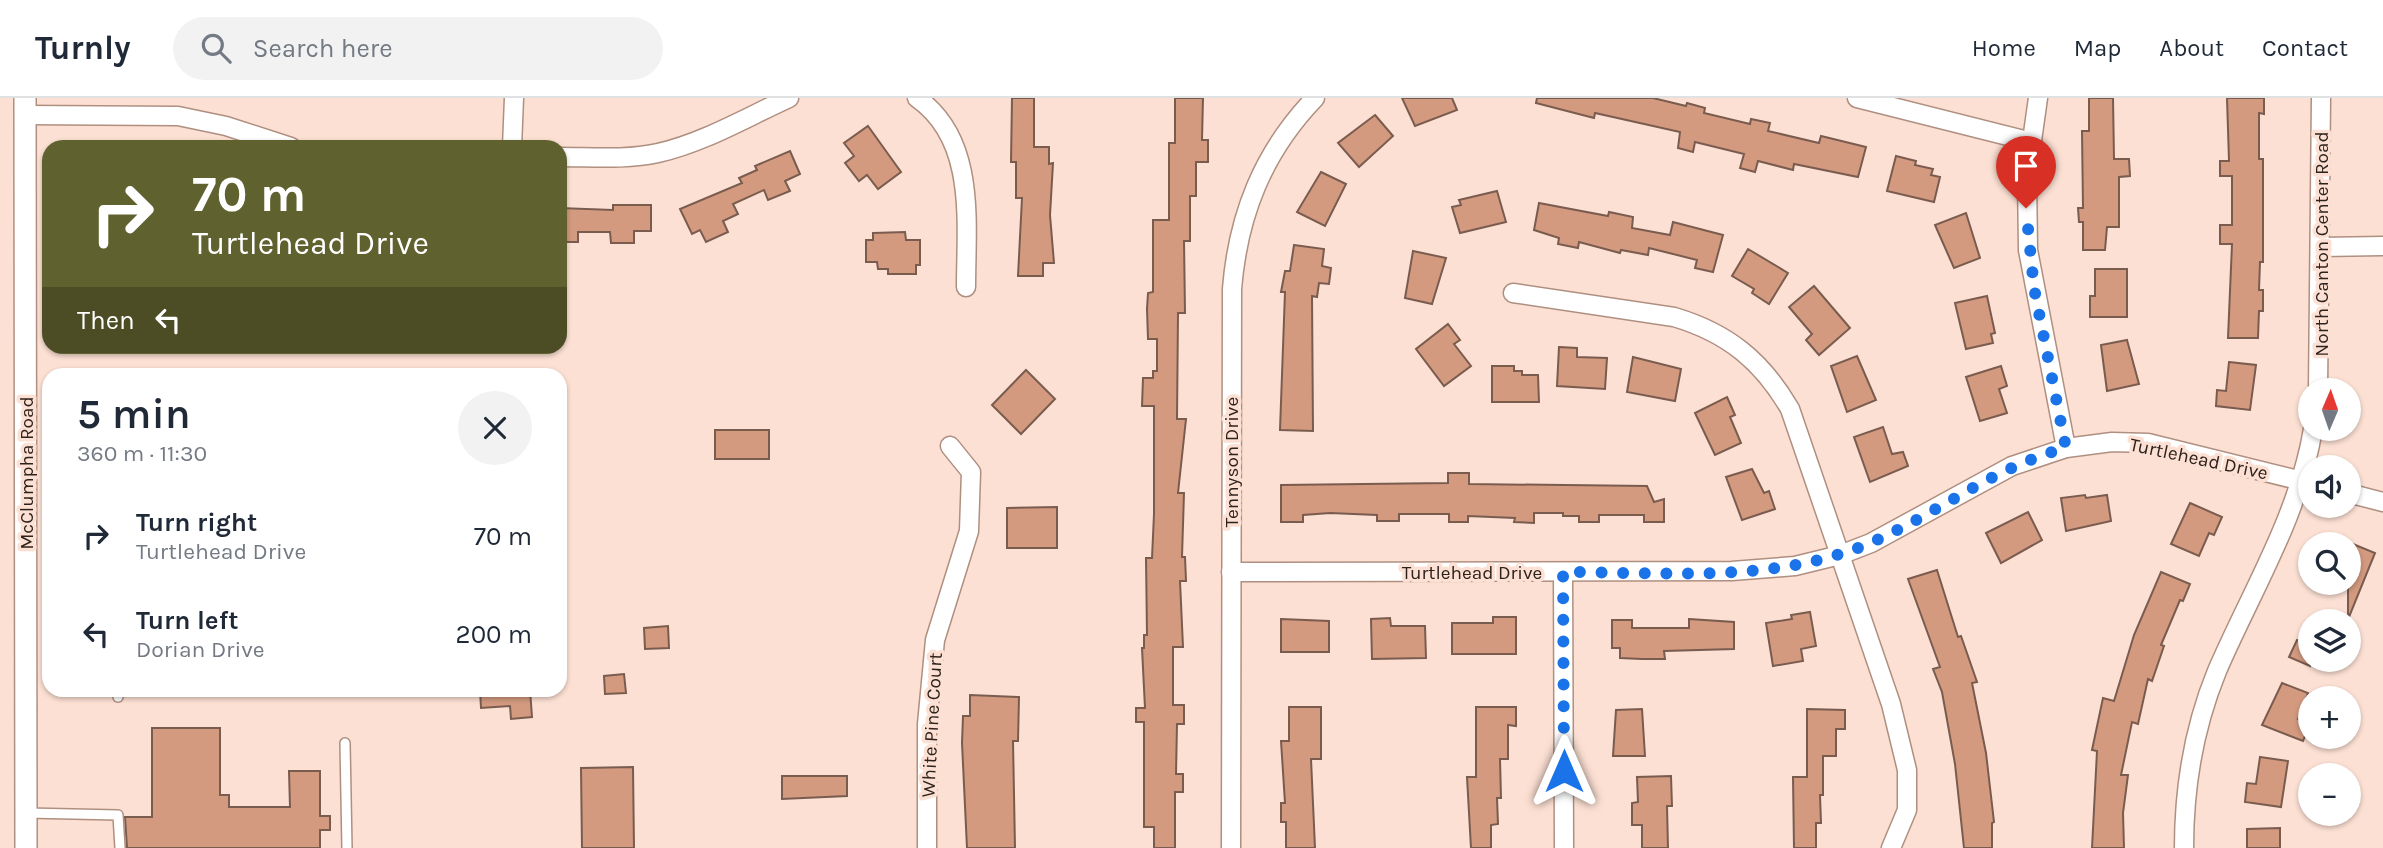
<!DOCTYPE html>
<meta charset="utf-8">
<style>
body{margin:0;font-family:Karla,sans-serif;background:#f2f2f3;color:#1f2937;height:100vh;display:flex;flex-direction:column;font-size:26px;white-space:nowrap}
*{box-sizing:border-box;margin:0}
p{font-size:23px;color:#747a83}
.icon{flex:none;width:38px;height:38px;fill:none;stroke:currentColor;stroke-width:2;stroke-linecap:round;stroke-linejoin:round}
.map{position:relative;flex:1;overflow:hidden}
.side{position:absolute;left:42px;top:270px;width:525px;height:329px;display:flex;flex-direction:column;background:#fff;border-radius:21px;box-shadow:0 2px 5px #0004}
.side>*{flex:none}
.hud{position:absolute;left:42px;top:42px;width:525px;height:214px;border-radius:21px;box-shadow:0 2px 5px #0004;background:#5f612f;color:#fff;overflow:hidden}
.needle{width:46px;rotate:2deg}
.controls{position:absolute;left:2298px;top:280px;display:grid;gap:14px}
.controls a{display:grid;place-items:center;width:63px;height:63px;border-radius:50%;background:#fff;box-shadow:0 2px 5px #0004;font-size:35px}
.pin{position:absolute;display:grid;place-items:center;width:60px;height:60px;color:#fff;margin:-72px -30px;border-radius:50% 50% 50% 0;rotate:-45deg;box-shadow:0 0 7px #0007}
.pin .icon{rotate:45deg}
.me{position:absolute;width:77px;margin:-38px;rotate:0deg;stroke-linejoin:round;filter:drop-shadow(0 0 5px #0008)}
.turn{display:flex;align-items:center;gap:24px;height:147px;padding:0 35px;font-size:32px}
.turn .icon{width:91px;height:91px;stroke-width:2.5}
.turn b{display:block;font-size:49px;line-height:60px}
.then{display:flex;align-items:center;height:66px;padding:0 35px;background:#0003;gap:14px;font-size:26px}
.round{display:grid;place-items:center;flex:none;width:74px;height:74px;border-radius:37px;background:#f2f2f3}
.overview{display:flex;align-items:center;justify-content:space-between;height:119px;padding:0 35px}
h1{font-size:42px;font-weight:600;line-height:52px}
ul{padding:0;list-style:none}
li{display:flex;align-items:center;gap:21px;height:98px;padding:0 35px}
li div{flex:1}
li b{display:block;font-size:26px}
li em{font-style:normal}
header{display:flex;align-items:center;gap:42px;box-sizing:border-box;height:98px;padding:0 35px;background:#fff;border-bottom:2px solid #e0e1e3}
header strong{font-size:33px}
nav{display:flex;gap:38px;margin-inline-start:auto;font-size:24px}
.search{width:490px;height:63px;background:#f2f2f3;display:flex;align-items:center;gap:18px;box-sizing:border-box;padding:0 24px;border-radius:38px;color:#747a83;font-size:26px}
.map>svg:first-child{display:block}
.building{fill:#d39a80;stroke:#7a5c4f;stroke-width:2}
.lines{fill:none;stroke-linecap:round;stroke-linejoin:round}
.service-casing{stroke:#af8f80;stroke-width:12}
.minor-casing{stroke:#af8f80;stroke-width:21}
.tertiary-casing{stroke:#af8f80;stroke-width:24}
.service{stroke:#fff;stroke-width:9}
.minor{stroke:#fff;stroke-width:18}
.tertiary{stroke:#fff;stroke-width:21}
.route{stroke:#1a73e8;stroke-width:12;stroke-dasharray:0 21.6}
.labels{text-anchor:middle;stroke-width:7;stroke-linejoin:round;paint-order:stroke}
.street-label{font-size:19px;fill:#2e221c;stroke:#fce0d3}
</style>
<header>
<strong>Turnly</strong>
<div class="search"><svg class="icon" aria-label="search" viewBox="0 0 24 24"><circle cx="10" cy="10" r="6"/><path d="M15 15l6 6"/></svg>Search here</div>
<nav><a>Home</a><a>Map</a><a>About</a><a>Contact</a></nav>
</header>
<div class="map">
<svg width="2383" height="750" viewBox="0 0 2383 750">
<rect width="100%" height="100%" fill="#fce0d3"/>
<g class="building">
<path d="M1012 0H1034V49H1049V66L1053 65 1050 117 1054 165H1043V178H1018L1022 100H1016V64H1011Z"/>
<path d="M1175 0H1203L1202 42H1208V64H1196V98H1190V143H1184L1185 215H1178L1177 321H1186L1178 395H1184L1182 459H1185L1186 483H1180L1183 549H1173V607H1184V626H1177L1176 676H1183V694H1175V750H1154V729H1144V624H1136V610H1145L1142 550H1144V537H1147L1146 460H1152L1154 416V308H1142L1143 280H1153V273H1157V241H1148L1147 211 1148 195 1153 194V122H1169V45H1175Z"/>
<path d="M1402 0H1452L1457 12 1415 28Z"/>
<path d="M1537 0H1653L1686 8 1687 5 1705 10 1704 15 1750 26 1751 21 1770 25 1768 33 1819 45 1821 38 1866 49 1858 79 1794 66 1793 72 1758 63 1755 74 1740 70 1744 56 1695 44 1693 54 1678 50 1680 34 1595 15 1594 20 1536 5Z"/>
<path d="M2089 0H2113L2114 61H2129L2130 78 2119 79V129H2107L2105 152H2083V124H2079L2078 110H2083L2082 33H2089Z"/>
<path d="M2227 0H2264V16L2259 15V61H2263V164H2260L2259 192H2263V213H2259L2258 240H2228L2232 146H2220V127H2232V78H2220V63H2229Z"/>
<path d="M1375 17 1393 38 1359 69 1338 45Z"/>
<path d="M868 28 901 74 878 91 867 77 859 83 845 65 854 58 844 45Z"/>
<path d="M790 53 800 76 785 83 790 93 768 102 764 92 733 106 738 116 723 123 728 134 706 144 700 132 692 136 680 111 742 85 739 80 757 72 755 68Z"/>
<path d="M1896 58 1916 63 1915 67 1933 71 1931 77 1940 79 1934 104 1887 93Z"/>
<path d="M1321 74 1346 86 1325 128 1297 114Z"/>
<path d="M1497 93 1506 124 1460 135 1452 109 1461 107 1459 102Z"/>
<path d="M1539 105 1608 118 1609 114 1633 119 1632 130 1670 137 1673 124 1723 137 1713 174 1695 170 1697 162 1649 150 1648 157 1621 152 1620 155 1579 144 1578 150 1558 146 1559 140 1534 132Z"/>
<path d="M613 107H651V133H634V145H611L610 134H578V144H560V110L613 112Z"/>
<path d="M1966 115 1980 160 1954 170 1935 127Z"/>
<path d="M905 134 906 142H920V167H916V176H888V171H878L877 164H866V142H873V135Z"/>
<path d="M1294 147 1324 151 1322 168 1331 170 1329 186 1319 185 1317 199 1312 198 1313 333 1280 332 1285 194H1281L1285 173H1290Z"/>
<path d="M1748 151 1788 175 1769 206 1752 195 1754 191 1732 178Z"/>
<path d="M1413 153 1446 160 1432 206 1405 200Z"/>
<path d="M2095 171H2127V219H2090V198H2095Z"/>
<path d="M1814 188 1850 230 1819 257 1806 242 1812 236 1789 209Z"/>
<path d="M1987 198 1995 235 1991 236 1993 245 1966 251 1955 205Z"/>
<path d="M1448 226 1460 242 1454 246 1471 268 1444 288 1416 251Z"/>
<path d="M2127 242 2139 286 2107 293 2101 247Z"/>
<path d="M1559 249 1577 250V259L1607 260 1605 291 1557 288Z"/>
<path d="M1857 258 1876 302 1847 314 1831 268Z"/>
<path d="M1633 259 1681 271 1675 303 1627 294Z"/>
<path d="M2229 264 2256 267 2250 312 2216 308 2217 292 2226 293Z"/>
<path d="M1492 268H1514V273H1522V277H1538L1539 304H1492Z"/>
<path d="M2001 268 2007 288 1999 291 2007 315 1980 323 1966 279Z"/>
<path d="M1026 272 1055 301 1021 336 992 307Z"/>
<path d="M1727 299 1735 317 1730 319 1741 345 1715 357 1695 315Z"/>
<path d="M1883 329 1892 356 1903 354 1908 368 1870 384 1854 339Z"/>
<rect x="715" y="332" width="54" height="29"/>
<path d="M1752 371 1764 395 1769 393 1775 411 1742 422 1726 379Z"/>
<path d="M1448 375H1469V386L1647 388 1654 404 1664 401V424H1644V417H1599V424H1579V418H1563V415H1534V425L1514 424 1515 420 1468 418V424H1449V416H1399V423H1377V417L1330 415 1303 417V424H1281V387L1448 385Z"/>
<path d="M2085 397 2086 400 2107 397 2111 423 2066 433 2061 400Z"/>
<path d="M2190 405 2222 419 2214 437 2209 435 2199 458 2171 446Z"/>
<path d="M1057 409V450H1007V410Z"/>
<path d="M2028 414 2042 442 2001 465 1986 435Z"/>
<path d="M2348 444 2375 455 2349 519H2348Z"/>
<path d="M1937 472 1958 539 1961 538 1977 584 1972 585 1986 655 1994 724 1992 725V750H1964L1955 666 1942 594 1933 571 1940 569 1908 481Z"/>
<path d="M2161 474 2190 486 2183 503 2180 502 2161 547 2164 548 2152 583 2148 581 2138 626 2132 624 2121 677H2128L2123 715 2124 750H2092L2097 653 2092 652 2103 600 2114 603 2134 537Z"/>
<path d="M1810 514 1816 548 1801 551 1803 563 1773 568 1766 525 1792 521 1791 517Z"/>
<path d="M1493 519H1516V556H1452V525H1493Z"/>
<path d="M1390 520 1391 528H1425L1426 560 1372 561 1371 521Z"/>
<path d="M1281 521 1329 523V554H1281Z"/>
<path d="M1689 521 1734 524V551L1664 553 1665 561H1642L1620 560V550H1612V522H1632V530H1689Z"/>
<path d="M668 528 669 550 645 551 644 530Z"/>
<path d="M2297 542 2310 548V568L2289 559Z"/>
<path d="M624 576 626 595 605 596 604 578Z"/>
<path d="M2282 585 2308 595 2298 621 2310 626 2303 643 2262 627Z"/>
<path d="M480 592H530L532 619 511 621 510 608 481 610Z"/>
<path d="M970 597 1019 599 1018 643H1013L1015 750H967L962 645 963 618H970Z"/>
<path d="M1289 609H1321V661H1311L1315 750H1286V724H1281V705H1285L1281 643H1289Z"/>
<path d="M1476 609H1516V628L1508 627V661H1500L1501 700H1497L1498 726 1491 727V750H1471L1467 679H1476Z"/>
<path d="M1642 611 1645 658H1613L1616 612Z"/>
<path d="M1807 611 1845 612V631H1836V658H1823V697H1820L1821 725H1816V750H1794L1793 679H1807Z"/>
<path d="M152 630H220V697H229V709H290L289 673H320V718H330V732H320V750H127L125 719H152Z"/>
<path d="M2260 659 2288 663 2281 709 2245 704 2247 685 2256 686Z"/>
<path d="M633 669 634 750H582L581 670Z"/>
<path d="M782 678H847V698L782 701Z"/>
<path d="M1671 678 1672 708H1667L1668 750H1642V727H1632V705L1638 704 1637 679Z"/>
<path d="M2280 730V750H2247V731Z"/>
</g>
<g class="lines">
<g class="service-casing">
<g id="service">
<path d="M118 592V599"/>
<path d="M345 645 347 750"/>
<path d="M27 715 118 717 120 750"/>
</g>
</g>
<g class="minor-casing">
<g id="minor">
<path d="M917 0C977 42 966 125 966 189"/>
<path d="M1857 0 2032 44"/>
<path d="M2038 0 2027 78 2028 152 2066 350"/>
<path d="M25 17 178 18 226 28 291 49"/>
<path d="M512 49 514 0"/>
<path d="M560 59C592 59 626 62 658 55 703 45 747 19 789 0"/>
<path d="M2321 149 2383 148"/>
<path d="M1513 195 1674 219C1728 235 1762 263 1790 311L1891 606 1907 672V712L1891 750"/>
<path d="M2318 292 2321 0"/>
<path d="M2348 395 2383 404"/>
<path d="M1231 474 1732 473 1795 468 1840 457 1871 445 2012 368 2066 350 2112 344 2148 345 2310 385"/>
<path d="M1563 474 1564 750"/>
<path d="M927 750V626L935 542 969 433 971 374 950 348"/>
<path d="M1231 750 1232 191C1238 117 1263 54 1315 0"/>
<path d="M2184 750C2184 689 2194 629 2217 573 2251 494 2299 417 2313 331"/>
</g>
</g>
<g class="tertiary-casing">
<path id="tertiary" d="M25 0 26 750"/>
</g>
<use href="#service" class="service"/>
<use href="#minor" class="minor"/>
<use href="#tertiary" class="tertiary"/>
</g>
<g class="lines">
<path class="route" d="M1564 673 1563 474C1663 474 1775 486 1870 445 1937 416 1994 369 2066 350L2034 190 2026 110"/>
</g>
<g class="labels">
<g class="street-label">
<text transform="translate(2321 146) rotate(-90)" y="7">North Canton Center Road</text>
<text transform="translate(2199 360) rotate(12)" y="7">Turtlehead Drive</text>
<text transform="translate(1231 364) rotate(-90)" y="7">Tennyson Drive</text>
<text transform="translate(26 375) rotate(-90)" y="7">McClumpha Road</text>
<text x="1472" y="481">Turtlehead Drive</text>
<text transform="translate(931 627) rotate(-87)" y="7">White Pine Court</text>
</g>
</g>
</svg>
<div class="controls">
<a><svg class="needle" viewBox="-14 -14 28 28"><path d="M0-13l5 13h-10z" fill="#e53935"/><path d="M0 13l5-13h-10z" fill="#747a83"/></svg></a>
<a><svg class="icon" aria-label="sound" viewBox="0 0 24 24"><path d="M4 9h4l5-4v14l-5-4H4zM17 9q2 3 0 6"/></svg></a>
<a><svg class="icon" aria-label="search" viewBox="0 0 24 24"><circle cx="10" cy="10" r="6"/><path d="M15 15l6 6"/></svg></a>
<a><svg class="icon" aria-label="layers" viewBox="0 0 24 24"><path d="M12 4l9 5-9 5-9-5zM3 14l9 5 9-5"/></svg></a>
<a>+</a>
<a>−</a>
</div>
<div class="pin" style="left:2026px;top:110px;background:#d93025"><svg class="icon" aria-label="arrive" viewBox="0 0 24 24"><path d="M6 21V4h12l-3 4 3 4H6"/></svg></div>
<svg class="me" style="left:1564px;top:673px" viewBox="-20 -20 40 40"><path d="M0-17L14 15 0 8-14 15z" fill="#1a73e8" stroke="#fff" stroke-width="4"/></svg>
<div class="hud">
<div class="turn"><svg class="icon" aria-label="right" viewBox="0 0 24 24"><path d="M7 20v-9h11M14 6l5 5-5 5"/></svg><div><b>70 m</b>Turtlehead Drive</div></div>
<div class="then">Then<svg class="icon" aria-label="left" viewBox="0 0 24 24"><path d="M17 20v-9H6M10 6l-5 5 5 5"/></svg></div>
</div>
<section class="side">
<div class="overview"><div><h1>5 min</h1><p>360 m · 11:30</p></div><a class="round"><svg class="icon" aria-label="close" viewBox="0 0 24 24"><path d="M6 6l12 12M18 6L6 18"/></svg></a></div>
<ul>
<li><svg class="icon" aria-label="right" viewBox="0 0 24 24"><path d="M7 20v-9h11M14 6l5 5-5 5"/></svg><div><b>Turn right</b><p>Turtlehead Drive</p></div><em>70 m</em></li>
<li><svg class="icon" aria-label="left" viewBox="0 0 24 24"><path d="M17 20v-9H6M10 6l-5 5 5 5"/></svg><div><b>Turn left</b><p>Dorian Drive</p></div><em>200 m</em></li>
</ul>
</section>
</div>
